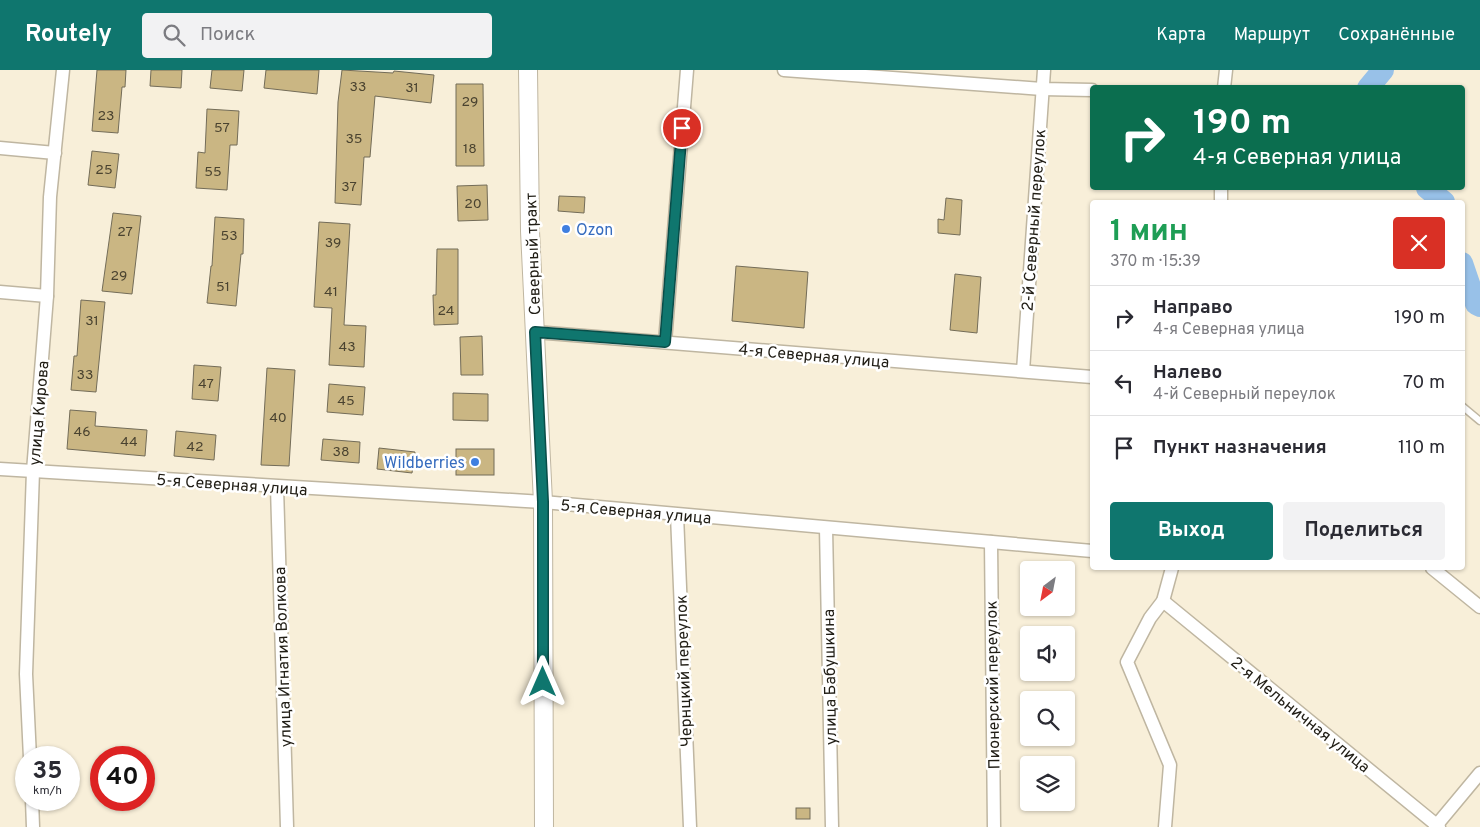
<!DOCTYPE html>
<html lang="ru">
<meta charset="utf-8">
<style>
body{margin:0;font-family:Overpass,sans-serif;background:#f2f2f3;color:#2b2b33;height:100vh;display:flex;flex-direction:column;font-size:19px;white-space:nowrap}
*{box-sizing:border-box;margin:0}
p{font-size:16px;color:#7c7c81}
.icon{flex:none;width:28px;height:28px;fill:none;stroke:currentColor;stroke-width:2;stroke-linecap:round;stroke-linejoin:round}
.map{position:relative;flex:1;overflow:hidden}
.panel{position:absolute;left:1090px;top:130px;width:375px;height:370px;display:flex;flex-direction:column;background:#fff;border-radius:5px;box-shadow:0 1px 4px #0004}
.panel>*{flex:none}
.hud{position:absolute;left:1090px;top:15px;width:375px;height:105px;border-radius:5px;box-shadow:0 1px 4px #0004;background:#0b6e4f;color:#fff;overflow:hidden}
.needle{width:32px;rotate:212deg}
.tools{position:absolute;left:1020px;top:491px;display:grid;gap:10px}
.tools a{display:grid;place-items:center;width:55px;height:55px;border-radius:5px;background:#fff;box-shadow:0 1px 4px #0004;font-size:25px}
.speed{position:absolute;left:15px;top:676px;display:flex;gap:10px;font-size:25px;font-weight:700;text-align:center}
.speed>*{display:grid;place-content:center;width:65px;height:65px;border-radius:50%;background:#fff;box-shadow:0 1px 4px #0004;line-height:1}
.speed small{font-size:12px;font-weight:400}
.speed .limit{border:8px solid #d22;background:#fff;color:#111}
.pin{position:absolute;display:grid;place-items:center;width:42px;height:42px;color:#fff;margin:-21px;border:2px solid #fff;border-radius:50%;box-shadow:0 1px 5px #0007}
.me{position:absolute;width:55px;margin:-28px;rotate:0deg;stroke-linejoin:round;filter:drop-shadow(0 0 4px #0008)}
.turn{display:flex;align-items:center;gap:18px;height:105px;padding:0 20px;font-size:22px}
.turn .icon{width:65px;height:65px;stroke-width:2.5}
.turn b{display:block;font-size:35px;line-height:42px}
.round{display:grid;place-items:center;flex:none;width:52px;height:52px;border-radius:5px;background:#f2f2f3}
.head{display:flex;align-items:center;justify-content:space-between;height:85px;padding:0 20px}
h1{font-size:30px;font-weight:700;line-height:38px;color:#1e9e55}
.action{display:flex;gap:10px;margin-top:auto;padding:10px 20px}
.action a{flex:1;height:58px;border-radius:5px;background:#0f766e;color:#fff;font-size:20px;font-weight:700;line-height:58px;text-align:center}
.action a+a{background:#f2f2f3;color:#2b2b33}
ul{padding:0;list-style:none}
li{display:flex;align-items:center;gap:15px;height:65px;padding:0 20px;border-top:1px solid #e1e1e2}
li div{flex:1}
li b{display:block;font-size:19px}
li em{font-style:normal}
header{display:flex;align-items:center;gap:30px;box-sizing:border-box;height:70px;padding:0 25px;background:#0f766e;color:#fff}
header strong{font-size:24px}
nav{display:flex;gap:28px;margin-inline-start:auto;font-size:18px}
.search{width:350px;height:45px;background:#f2f2f3;display:flex;align-items:center;gap:12px;box-sizing:border-box;padding:0 18px;border-radius:5px;color:#7c7c81;font-size:19px}
.map>svg:first-child{display:block}
.lines{fill:none;stroke-linecap:round;stroke-linejoin:round}
.river{stroke:#98c1e8;stroke-width:22}
.building{fill:#cab683;stroke:#736c58}
.lane-casing{stroke:#bfb6a1;stroke-width:9}
.street-casing{stroke:#bfb6a1;stroke-width:15}
.secondary-casing{stroke:#bfb6a1;stroke-width:20}
.lane{stroke:#fff;stroke-width:6}
.street{stroke:#fff;stroke-width:12}
.secondary{stroke:#fff;stroke-width:18}
.route-casing{stroke:#0a4d48;stroke-width:12}
.route{stroke:#0f766e;stroke-width:9}
.shop-dot{fill:#3f7fe0;stroke:#fff;stroke-width:2}
.labels{text-anchor:middle;stroke-width:5;stroke-linejoin:round;paint-order:stroke}
.number-label{font-size:14px;fill:#4a4330}
.street-label{font-size:16px;fill:#201d15;stroke:#fff}
.shop-label{font-size:16px;fill:#366cbe;stroke:#fff;text-anchor:start}
</style>
<header>
<strong>Routely</strong>
<div class="search"><svg class="icon" aria-label="search" viewBox="0 0 24 24"><circle cx="10" cy="10" r="6"/><path d="M15 15l6 6"/></svg>Поиск</div>
<nav><a>Карта</a><a>Маршрут</a><a>Сохранённые</a></nav>
</header>
<div class="map">
<svg width="1480" height="757" viewBox="0 0 1480 757">
<rect width="100%" height="100%" fill="#f8efd9"/>
<g class="lines">
<g class="river">
<path d="M1368 18 1383 0"/>
<path d="M1427 118 1444 132"/>
<path d="M1462 193 1476 234 1480 236"/>
</g>
</g>
<g class="building">
<path d="M97 0H126L125 17H122L118 63 92 61Z"/>
<path d="M151 0H182L181 18 150 16Z"/>
<path d="M212 0H244L242 21 210 18Z"/>
<path d="M266 0H319L317 24 264 18Z"/>
<path d="M342 0 393 3 394 1 434 5 431 33 375 26 370 87H364L361 135 335 133 338 32Z"/>
<path d="M456 14H483L484 96H456Z"/>
<path d="M207 39 239 41 237 75H230L227 120 196 118 198 82 205 83Z"/>
<path d="M92 81 119 84 115 118 88 115Z"/>
<path d="M487 115 488 150 458 151 457 116Z"/>
<path d="M559 126 585 127 584 143 558 141Z"/>
<path d="M946 128 962 130 960 165 938 163V149L944 150Z"/>
<path d="M113 143 141 146 132 224 102 221Z"/>
<path d="M215 147 244 149 243 184H241L236 236 207 233 211 196H212Z"/>
<path d="M319 152 350 154 344 255 366 256 364 297 329 295 332 238 314 237Z"/>
<path d="M437 179H458V254L434 255 433 225H436Z"/>
<path d="M736 196 808 202 804 258 732 251Z"/>
<path d="M955 204 981 207 977 263 950 260Z"/>
<path d="M81 230 105 232 96 322 71 320 74 286H77Z"/>
<path d="M482 266 483 305H461L460 267Z"/>
<path d="M194 295 221 297 218 331 192 329Z"/>
<path d="M267 298 295 300 289 396 261 395Z"/>
<path d="M329 314 365 317 363 345 327 342Z"/>
<path d="M453 323 488 324V351L453 350Z"/>
<path d="M70 340 96 342 95 356 147 360 145 386 67 379Z"/>
<path d="M176 361 216 365 214 390 174 386Z"/>
<path d="M323 369 360 372 359 393 321 390Z"/>
<path d="M379 378 415 382 412 403 377 399Z"/>
<rect x="456" y="379" width="38" height="26"/>
<rect x="796" y="738" width="14" height="11"/>
</g>
<g class="lines">
<g class="lane-casing">
<path id="lane" d="M1462 336 1480 351"/>
</g>
<g class="street-casing">
<g id="street">
<path d="M784 0 1042 19 1092 20"/>
<path d="M1224 18 1226 0"/>
<path d="M0 78 55 83"/>
<path d="M1221 132V118"/>
<path d="M0 222 47 226"/>
<path d="M535 262 1092 307"/>
<path d="M665 272 687 0"/>
<path d="M1023 301 1044 0"/>
<path d="M0 399 543 432 1092 481"/>
<path d="M277 417 287 757"/>
<path d="M677 445 690 757"/>
<path d="M826 458 832 757"/>
<path d="M991 472 994 757"/>
<path d="M1432 498 1480 537"/>
<path d="M1163 531 1439 757"/>
<path d="M30 688 26 604 33 401 47 226 50 127 63 0"/>
<path d="M32 730 33 757"/>
<path d="M1165 757 1170 695 1127 592 1150 548 1163 531 1172 498"/>
<path d="M1435 757 1480 703"/>
</g>
</g>
<g class="secondary-casing">
<path id="secondary" d="M528 0 530 161 543 432 544 757"/>
</g>
<use href="#lane" class="lane"/>
<use href="#street" class="street"/>
<use href="#secondary" class="secondary"/>
</g>
<g class="lines">
<g class="route-casing">
<path id="route" d="M543 612V432L535 262 665 272 682 58"/>
</g>
<use href="#route" class="route"/>
</g>
<g class="shop-dot">
<circle cx="566" cy="159" r="5"/>
<circle cx="475" cy="392" r="5"/>
</g>
<g class="labels">
<g class="number-label">
<text x="358" y="21">33</text>
<text x="412" y="22">31</text>
<text x="470" y="36">29</text>
<text x="106" y="50">23</text>
<text x="222" y="62">57</text>
<text x="354" y="73">35</text>
<text x="470" y="83">18</text>
<text x="104" y="104">25</text>
<text x="213" y="106">55</text>
<text x="349" y="121">37</text>
<text x="473" y="138">20</text>
<text x="125" y="166">27</text>
<text x="229" y="170">53</text>
<text x="333" y="177">39</text>
<text x="119" y="210">29</text>
<text x="223" y="221">51</text>
<text x="331" y="226">41</text>
<text x="446" y="245">24</text>
<text x="92" y="255">31</text>
<text x="347" y="281">43</text>
<text x="85" y="309">33</text>
<text x="206" y="318">47</text>
<text x="346" y="335">45</text>
<text x="278" y="352">40</text>
<text x="82" y="366">46</text>
<text x="129" y="376">44</text>
<text x="195" y="381">42</text>
<text x="341" y="386">38</text>
</g>
<g class="street-label">
<text transform="translate(1033 150) rotate(-86)" y="6">2-й Северный переулок</text>
<text transform="translate(532 184) rotate(-92)" y="6">Северный тракт</text>
<text transform="translate(814 285) rotate(5)" y="6">4-я Северная улица</text>
<text transform="translate(38 343) rotate(-85)" y="6">улица Кирова</text>
<text transform="translate(232 414) rotate(4)" y="6">5-я Северная улица</text>
<text transform="translate(636 441) rotate(5)" y="6">5-я Северная улица</text>
<text transform="translate(282 587) rotate(-92)" y="6">улица Игнатия Волкова</text>
<text transform="translate(683 601) rotate(-92)" y="6">Чернцкий переулок</text>
<text transform="translate(829 607) rotate(-91)" y="6">улица Бабушкина</text>
<text transform="translate(992 615) rotate(-91)" y="6">Пионерский переулок</text>
<text transform="translate(1301 644) rotate(39)" y="6">2-я Мельничная улица</text>
</g>
<g class="shop-label">
<text x="576" y="165">Ozon</text>
<text x="465" y="398" text-anchor="end">Wildberries</text>
</g>
</g>
</svg>
<div class="tools">
<a><svg class="needle" viewBox="-14 -14 28 28"><path d="M0-13l5 13h-10z" fill="#e53935"/><path d="M0 13l5-13h-10z" fill="#7c7c81"/></svg></a>
<a><svg class="icon" aria-label="sound" viewBox="0 0 24 24"><path d="M4 9h4l5-4v14l-5-4H4zM17 9q2 3 0 6"/></svg></a>
<a><svg class="icon" aria-label="search" viewBox="0 0 24 24"><circle cx="10" cy="10" r="6"/><path d="M15 15l6 6"/></svg></a>
<a><svg class="icon" aria-label="layers" viewBox="0 0 24 24"><path d="M12 4l9 5-9 5-9-5zM3 14l9 5 9-5"/></svg></a>
</div>
<div class="speed"><div>35<small>km/h</small></div><div class="limit">40</div></div>
<div class="pin" style="left:682px;top:58px;background:#d93025"><svg class="icon" aria-label="arrive" viewBox="0 0 24 24"><path d="M6 21V4h12l-3 4 3 4H6"/></svg></div>
<svg class="me" style="left:543px;top:612px" viewBox="-20 -20 40 40"><path d="M0-17L14 15 0 8-14 15z" fill="#0f766e" stroke="#fff" stroke-width="4"/></svg>
<div class="hud">
<div class="turn"><svg class="icon" aria-label="right" viewBox="0 0 24 24"><path d="M7 20v-9h11M14 6l5 5-5 5"/></svg><div><b>190 m</b>4-я Северная улица</div></div>
</div>
<section class="panel">
<div class="head"><div><h1>1 мин</h1><p>370 m · 15:39</p></div><a class="round" style="background:#d93025;color:#fff"><svg class="icon" aria-label="close" viewBox="0 0 24 24"><path d="M6 6l12 12M18 6L6 18"/></svg></a></div>
<ul>
<li><svg class="icon" aria-label="right" viewBox="0 0 24 24"><path d="M7 20v-9h11M14 6l5 5-5 5"/></svg><div><b>Направо</b><p>4-я Северная улица</p></div><em>190 m</em></li>
<li><svg class="icon" aria-label="left" viewBox="0 0 24 24"><path d="M17 20v-9H6M10 6l-5 5 5 5"/></svg><div><b>Налево</b><p>4-й Северный переулок</p></div><em>70 m</em></li>
<li><svg class="icon" aria-label="arrive" viewBox="0 0 24 24"><path d="M6 21V4h12l-3 4 3 4H6"/></svg><div><b>Пункт назначения</b></div><em>110 m</em></li>
</ul>
<div class="action"><a>Выход</a><a>Поделиться</a></div>
</section>
</div>
